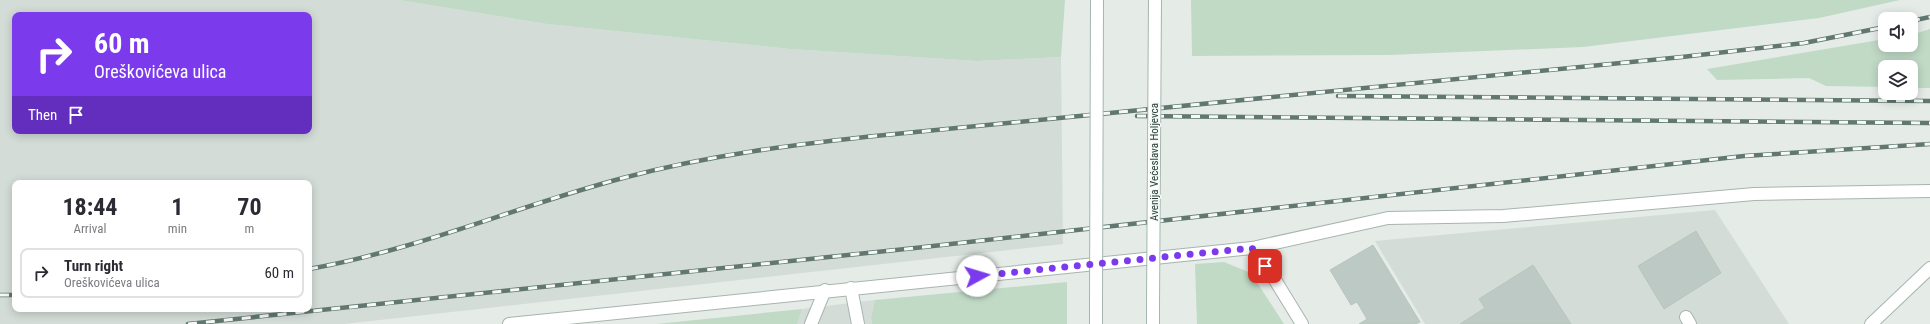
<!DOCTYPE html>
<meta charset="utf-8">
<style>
body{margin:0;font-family:"Roboto Condensed",sans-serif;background:#f7f7f7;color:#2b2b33;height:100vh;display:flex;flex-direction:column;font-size:15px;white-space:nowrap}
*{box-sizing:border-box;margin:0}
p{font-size:13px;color:#7c7c81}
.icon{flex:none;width:22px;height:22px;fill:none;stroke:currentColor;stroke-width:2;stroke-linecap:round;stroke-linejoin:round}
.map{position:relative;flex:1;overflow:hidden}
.drawer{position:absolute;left:12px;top:180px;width:300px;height:132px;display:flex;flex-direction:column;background:#fff;border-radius:8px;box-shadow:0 2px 10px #0003}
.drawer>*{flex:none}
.top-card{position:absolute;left:12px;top:12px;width:300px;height:122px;border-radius:8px;box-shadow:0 2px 10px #0003;background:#7c3aed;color:#fff;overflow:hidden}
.buttons{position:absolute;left:1878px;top:12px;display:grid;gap:8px}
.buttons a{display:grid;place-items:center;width:40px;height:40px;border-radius:8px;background:#fff;box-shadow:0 2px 10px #0003;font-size:20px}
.pin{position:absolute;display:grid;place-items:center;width:34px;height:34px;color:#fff;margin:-17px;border-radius:8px;box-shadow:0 2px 6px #0006}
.me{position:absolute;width:44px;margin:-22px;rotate:84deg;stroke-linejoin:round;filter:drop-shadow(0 0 3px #0008)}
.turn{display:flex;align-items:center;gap:14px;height:84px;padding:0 16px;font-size:18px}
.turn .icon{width:52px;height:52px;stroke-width:2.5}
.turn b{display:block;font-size:28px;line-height:34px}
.then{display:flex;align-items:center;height:38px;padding:0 16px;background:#0003;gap:8px;font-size:15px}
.eta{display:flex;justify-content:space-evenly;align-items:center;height:68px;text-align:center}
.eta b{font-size:24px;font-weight:700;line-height:28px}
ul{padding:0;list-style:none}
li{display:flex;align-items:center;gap:12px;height:50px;margin:0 8px 6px;padding:0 8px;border:2px solid #e1e1e2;border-radius:8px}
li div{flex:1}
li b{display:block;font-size:15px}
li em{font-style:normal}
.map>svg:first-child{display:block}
.built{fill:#d3dcd7;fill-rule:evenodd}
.green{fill:#c0dac6}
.building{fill:#bdc9c4;stroke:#b8c5bf}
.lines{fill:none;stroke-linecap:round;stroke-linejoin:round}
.lane-casing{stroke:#a8b4af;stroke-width:14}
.street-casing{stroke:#a8b4af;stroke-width:14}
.secondary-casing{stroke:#a4b6af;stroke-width:14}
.lane{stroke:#fff;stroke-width:12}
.street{stroke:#fff;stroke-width:12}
.secondary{stroke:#fff;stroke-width:12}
.rail-casing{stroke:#617770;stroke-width:4.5}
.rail{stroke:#f5f9f7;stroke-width:3;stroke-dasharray:9;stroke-linecap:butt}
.secondary-bridge-casing{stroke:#a4b6af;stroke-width:14;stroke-linecap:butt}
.secondary-bridge{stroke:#fff;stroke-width:12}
.route{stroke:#7c3aed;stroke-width:7;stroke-dasharray:0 12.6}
.labels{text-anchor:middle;stroke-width:3;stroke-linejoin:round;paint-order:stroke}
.street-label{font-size:11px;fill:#263c35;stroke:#f5f9f7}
</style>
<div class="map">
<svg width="1930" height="324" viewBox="0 0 1930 324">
<rect width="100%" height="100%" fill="#e5ece8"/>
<g class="built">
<path d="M0 0H399L547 24 790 49 977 61 1061 57 1063 244 344 324H0ZM15 15H309V131H15ZM15 183H309V309H15Z"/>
<path d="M1715 210 1789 324H1425L1375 241Z"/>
<path d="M875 300 871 318 872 324H797L802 309Z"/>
</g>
<g class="green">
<path d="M399 0H1065L1061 57 977 61 790 49 547 24Z"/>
<path d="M1191 0H1900L1819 18 1583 47 1389 55 1192 56Z"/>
<path d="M1930 29V88H1911V67H1885V87L1826 86 1809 78 1717 80 1707 69 1885 39V45H1911V35Z"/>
<path d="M1224 262 1251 273 1284 324H1197L1195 264Z"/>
<path d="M1067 282V324H872L871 318 875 300Z"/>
<path d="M802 309 797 324H656Z"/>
</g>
<g class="building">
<path d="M1696 231 1721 273 1664 309 1638 266Z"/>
<path d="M1373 245 1420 322 1416 324H1359L1367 319 1357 302 1351 305 1330 270Z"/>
<path d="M1533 265 1571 324H1460L1485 308 1479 299Z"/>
</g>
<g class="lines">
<g class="lane-casing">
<g id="lane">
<path d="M851 288 858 324"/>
<path d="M1686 317 1690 324"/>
<path d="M509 324 1252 248 1388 218 1503 216 1754 194 1930 191"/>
<path d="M811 324 825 290"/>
<path d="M1871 324 1930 268"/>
</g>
</g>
<g class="street-casing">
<path id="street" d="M1252 248 1272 275 1302 324"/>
</g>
<g class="secondary-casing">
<g id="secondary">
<path d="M1096 324V305"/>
<path d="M1153 324V306"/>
</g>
</g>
<use href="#lane" class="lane"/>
<use href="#street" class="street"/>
<use href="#secondary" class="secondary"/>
<g class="rail-casing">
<g id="rail">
<path d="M1911 21 1930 17"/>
<path d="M1338 96 1930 101"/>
<path d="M1137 116 1930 123"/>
<path d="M309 269C417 250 517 206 623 178 709 155 797 144 885 135L1682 57 1804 43 1885 27"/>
<path d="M0 295H15"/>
<path d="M188 324 915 248 1744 156 1930 144"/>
</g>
</g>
<use href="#rail" class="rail"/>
<g class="secondary-bridge-casing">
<g id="secondary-bridge">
<path d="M1096 305 1097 0"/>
<path d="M1153 306 1155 0"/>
</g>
</g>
<use href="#secondary-bridge" class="secondary-bridge"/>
</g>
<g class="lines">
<path class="route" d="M977 276 1252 248 1265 266"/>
</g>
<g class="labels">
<g class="street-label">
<text transform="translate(1154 162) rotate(-90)" y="4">Avenija Većeslava Holjevca</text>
</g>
</g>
</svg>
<div class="buttons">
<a><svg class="icon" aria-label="sound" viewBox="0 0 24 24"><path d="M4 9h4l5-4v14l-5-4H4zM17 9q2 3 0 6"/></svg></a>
<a><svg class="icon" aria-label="layers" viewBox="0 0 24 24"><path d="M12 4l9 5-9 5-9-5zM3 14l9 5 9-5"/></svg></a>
</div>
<div class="pin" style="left:1265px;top:266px;background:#d93025"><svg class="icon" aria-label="arrive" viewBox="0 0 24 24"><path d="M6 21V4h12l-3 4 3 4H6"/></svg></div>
<svg class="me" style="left:977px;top:276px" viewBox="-20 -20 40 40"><circle r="19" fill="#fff"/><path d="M0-13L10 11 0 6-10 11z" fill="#7c3aed"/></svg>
<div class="top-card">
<div class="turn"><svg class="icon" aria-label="right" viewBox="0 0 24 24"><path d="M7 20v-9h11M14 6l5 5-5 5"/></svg><div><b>60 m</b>Oreškovićeva ulica</div></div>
<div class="then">Then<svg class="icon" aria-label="arrive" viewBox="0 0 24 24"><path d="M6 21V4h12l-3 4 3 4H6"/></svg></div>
</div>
<section class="drawer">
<div class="eta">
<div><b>18:44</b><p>Arrival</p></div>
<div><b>1</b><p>min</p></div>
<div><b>70</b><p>m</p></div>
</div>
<ul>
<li><svg class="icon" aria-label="right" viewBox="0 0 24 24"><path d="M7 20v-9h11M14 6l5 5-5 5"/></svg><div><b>Turn right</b><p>Oreškovićeva ulica</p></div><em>60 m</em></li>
</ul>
</section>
</div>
